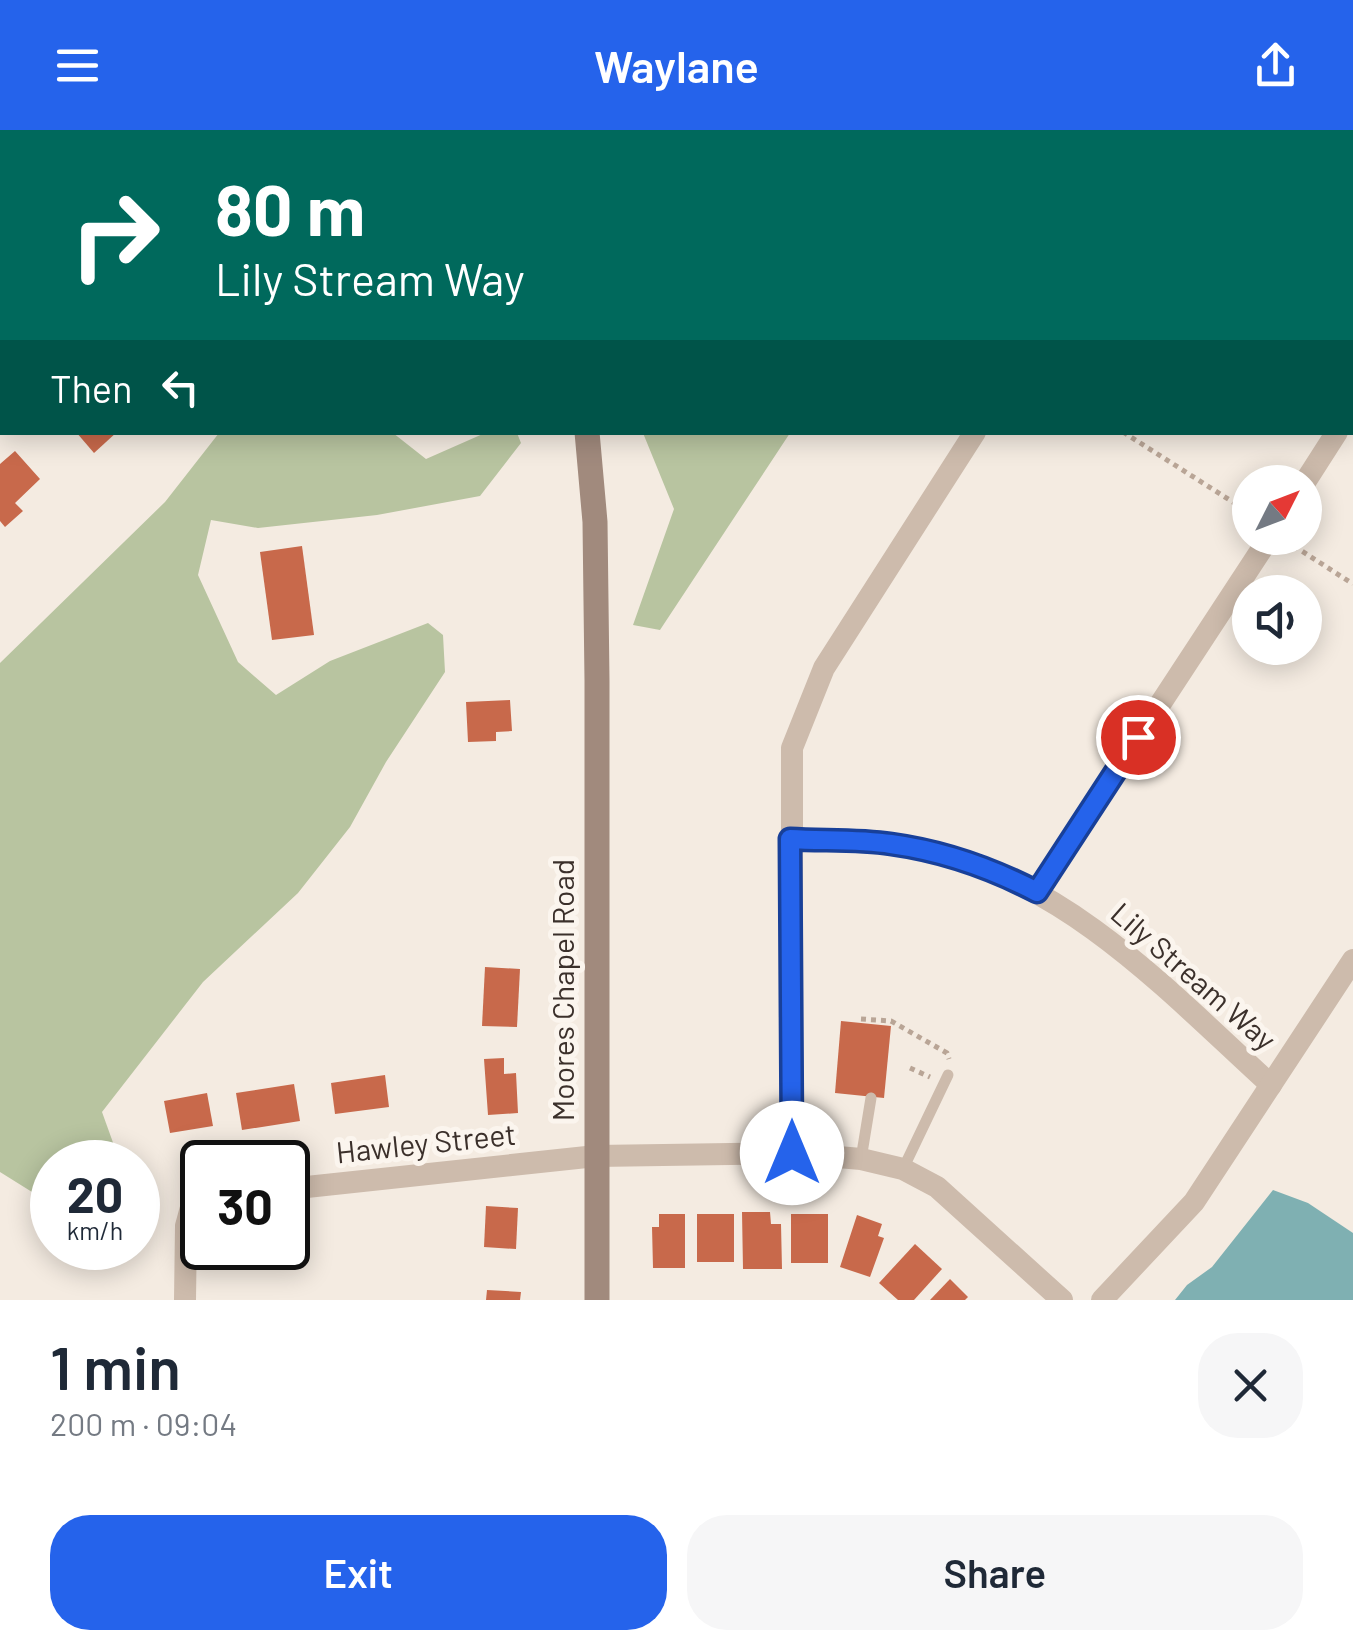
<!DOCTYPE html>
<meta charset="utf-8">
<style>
body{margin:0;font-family:Barlow,sans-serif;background:#f6f6f7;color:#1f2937;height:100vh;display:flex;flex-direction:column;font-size:38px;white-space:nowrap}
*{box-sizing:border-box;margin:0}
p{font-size:32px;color:#747a83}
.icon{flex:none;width:55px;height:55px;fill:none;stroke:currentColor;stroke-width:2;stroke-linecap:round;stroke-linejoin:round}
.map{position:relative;height:1170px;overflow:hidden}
.details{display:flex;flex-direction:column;background:#fff;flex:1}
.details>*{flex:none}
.hud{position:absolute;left:0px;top:0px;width:1355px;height:305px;box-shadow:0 5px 25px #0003;background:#00695c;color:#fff;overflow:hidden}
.needle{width:65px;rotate:48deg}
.fabs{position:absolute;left:1232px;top:335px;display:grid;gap:20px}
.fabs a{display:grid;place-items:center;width:90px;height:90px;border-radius:50%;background:#fff;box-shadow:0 5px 25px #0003;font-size:50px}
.speed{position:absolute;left:30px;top:1010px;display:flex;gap:20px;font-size:50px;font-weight:700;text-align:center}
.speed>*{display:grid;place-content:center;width:130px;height:130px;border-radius:50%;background:#fff;box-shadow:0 5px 25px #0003;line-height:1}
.speed small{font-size:25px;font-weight:400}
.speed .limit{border:5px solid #111;border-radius:15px;background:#fff;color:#111}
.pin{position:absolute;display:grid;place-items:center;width:85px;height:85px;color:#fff;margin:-42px;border:5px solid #fff;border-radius:50%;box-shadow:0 2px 10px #0007}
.me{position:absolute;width:110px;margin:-55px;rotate:0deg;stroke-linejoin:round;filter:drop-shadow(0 0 8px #0008)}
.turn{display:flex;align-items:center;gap:35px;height:210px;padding:0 50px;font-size:45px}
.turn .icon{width:130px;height:130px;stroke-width:2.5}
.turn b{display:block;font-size:70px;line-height:85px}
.then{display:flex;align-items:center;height:95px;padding:0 50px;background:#0003;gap:20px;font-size:38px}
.round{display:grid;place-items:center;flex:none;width:105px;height:105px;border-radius:40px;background:#f6f6f7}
.overview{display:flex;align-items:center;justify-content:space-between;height:170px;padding:0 50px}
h1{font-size:60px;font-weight:600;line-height:75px}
.button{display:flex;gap:20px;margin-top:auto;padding:20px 50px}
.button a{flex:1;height:115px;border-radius:40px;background:#2563eb;color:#fff;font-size:40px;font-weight:600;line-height:115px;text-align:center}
.button a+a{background:#f6f6f7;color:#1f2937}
header{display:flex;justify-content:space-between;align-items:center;height:130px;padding:0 50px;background:#2563eb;color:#fff;font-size:45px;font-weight:600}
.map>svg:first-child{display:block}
.green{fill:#b8c4a0}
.water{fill:#7fb0b2}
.building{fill:#c8694b}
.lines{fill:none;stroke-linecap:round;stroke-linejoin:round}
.path{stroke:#b9a596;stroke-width:5;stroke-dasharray:5 5;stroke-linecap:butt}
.lane{stroke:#cdbbac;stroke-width:11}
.street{stroke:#cdbbac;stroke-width:22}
.secondary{stroke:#a18a7d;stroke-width:25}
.route-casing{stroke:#184099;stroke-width:25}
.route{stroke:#2563eb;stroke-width:18}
.labels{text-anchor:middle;stroke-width:10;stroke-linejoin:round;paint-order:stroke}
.street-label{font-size:30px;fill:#3b302b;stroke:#fbf5ee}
</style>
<header><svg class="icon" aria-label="menu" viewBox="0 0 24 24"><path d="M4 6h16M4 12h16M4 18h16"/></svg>Waylane<svg class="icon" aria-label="share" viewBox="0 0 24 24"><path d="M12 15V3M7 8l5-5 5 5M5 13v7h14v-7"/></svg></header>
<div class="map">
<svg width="1353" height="1170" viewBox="0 0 1353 1170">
<rect width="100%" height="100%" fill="#f4ebe1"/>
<g class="green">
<path d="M465 0H990L468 2Z"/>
<path d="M219 303H393L426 329 485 303H517L521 313 480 366 377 385 258 398 211 390 198 445 238 532 276 565 330 531 428 493 443 505 445 542 386 632 350 697 298 763 203 852 102 982 120 1032H52V1068L32 1062 0 1042V533L165 372Z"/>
<path d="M643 303H790L660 500 633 495 674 379Z"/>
</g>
<path class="water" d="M1273 1060 1308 1073 1353 1103V1170H1175L1187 1155 1212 1137Z"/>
<g class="building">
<path d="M76 302H117L94 323Z"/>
<path d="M15 321 40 349 15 373 23 381 5 397 0 391V334Z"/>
<path d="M302 416 314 505 272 510 260 422Z"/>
<path d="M510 570 512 601 496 602V611L468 612 466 572Z"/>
<path d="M485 837 520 839 517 897 482 896Z"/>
<path d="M841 891 891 896 884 968 835 963Z"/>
<path d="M504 928V944L516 943 518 983 488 985 484 929Z"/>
<path d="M385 945 389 977 335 984 331 953Z"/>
<path d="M294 954 300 991 242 1000 236 963Z"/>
<path d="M207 963 213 996 170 1003 164 971Z"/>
<path d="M486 1076 518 1078 516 1119 484 1117Z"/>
<path d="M742 1082H770L771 1094H781L782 1139H743Z"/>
<path d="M659 1084H685V1138H653L652 1097H659Z"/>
<rect x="697" y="1084" width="37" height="48"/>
<rect x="791" y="1084" width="37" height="49"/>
<path d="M857 1085 882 1094 878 1106 884 1108 870 1147 840 1137Z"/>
<path d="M915 1114 942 1139 914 1170H898L879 1153Z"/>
<path d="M950 1149 968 1167 965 1170H930Z"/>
<path d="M487 1160 521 1162 520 1170H486Z"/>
</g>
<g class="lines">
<g class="path">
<path d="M1123 302 1250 383"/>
<path d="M1294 416 1353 454"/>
<path d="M861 889 891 891 947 923 949 929"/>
<path d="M910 938 930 947"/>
</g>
<g class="lane">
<path d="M861 1029 871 968"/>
<path d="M903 1039 948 945"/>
</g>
<g class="street">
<path d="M234 2 236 0"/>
<path d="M1173 2 1175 0"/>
<path d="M0 241 2 239"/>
<path d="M1352 280 1353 279"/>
<path d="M1305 352 1337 302"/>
<path d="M790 709C839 712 887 710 935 722 1073 757 1169 862 1271 955"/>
<path d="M1037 762 1269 408"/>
<path d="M792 1023V618L824 538 975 302"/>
<path d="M288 1059 596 1026 792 1023 861 1029 903 1039 937 1057 1062 1170"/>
<path d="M185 1170 186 1096 192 1074 202 1067"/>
<path d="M1102 1170 1194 1072 1353 830"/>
</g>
<g class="secondary">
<path d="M429 0 431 2"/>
<path d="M587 302 595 392 597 551V1170"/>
</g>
</g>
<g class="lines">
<g class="route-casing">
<path id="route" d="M792 1023 790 709C823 711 858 709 891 714 942 721 991 738 1037 762L1138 607"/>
</g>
<use href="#route" class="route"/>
</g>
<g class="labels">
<g class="street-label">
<text transform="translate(1193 847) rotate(41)" y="10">Lily Stream Way</text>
<text transform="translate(564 860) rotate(-90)" y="10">Moores Chapel Road</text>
<text transform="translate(426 1014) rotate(-6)" y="10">Hawley Street</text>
</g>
</g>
</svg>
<div class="fabs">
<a><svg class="needle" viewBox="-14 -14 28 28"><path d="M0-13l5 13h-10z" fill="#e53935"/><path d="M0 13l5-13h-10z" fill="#747a83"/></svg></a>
<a><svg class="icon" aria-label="sound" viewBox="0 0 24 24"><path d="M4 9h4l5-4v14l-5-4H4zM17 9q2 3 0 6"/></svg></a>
</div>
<div class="speed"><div>20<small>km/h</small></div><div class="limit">30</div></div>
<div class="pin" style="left:1138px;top:607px;background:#d93025"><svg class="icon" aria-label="arrive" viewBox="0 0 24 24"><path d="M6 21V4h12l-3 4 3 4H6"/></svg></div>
<svg class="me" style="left:792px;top:1023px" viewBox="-20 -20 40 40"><circle r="19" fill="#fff"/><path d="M0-13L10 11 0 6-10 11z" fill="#2563eb"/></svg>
<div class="hud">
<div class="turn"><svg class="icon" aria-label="right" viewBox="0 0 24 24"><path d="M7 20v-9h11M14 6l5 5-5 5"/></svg><div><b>80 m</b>Lily Stream Way</div></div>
<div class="then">Then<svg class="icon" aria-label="left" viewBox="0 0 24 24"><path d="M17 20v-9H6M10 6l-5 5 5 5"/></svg></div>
</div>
</div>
<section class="details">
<div class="overview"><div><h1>1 min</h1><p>200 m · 09:04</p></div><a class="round"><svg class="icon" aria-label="close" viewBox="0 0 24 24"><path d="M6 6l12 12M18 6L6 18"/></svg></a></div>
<div class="button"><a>Exit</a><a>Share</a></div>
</section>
